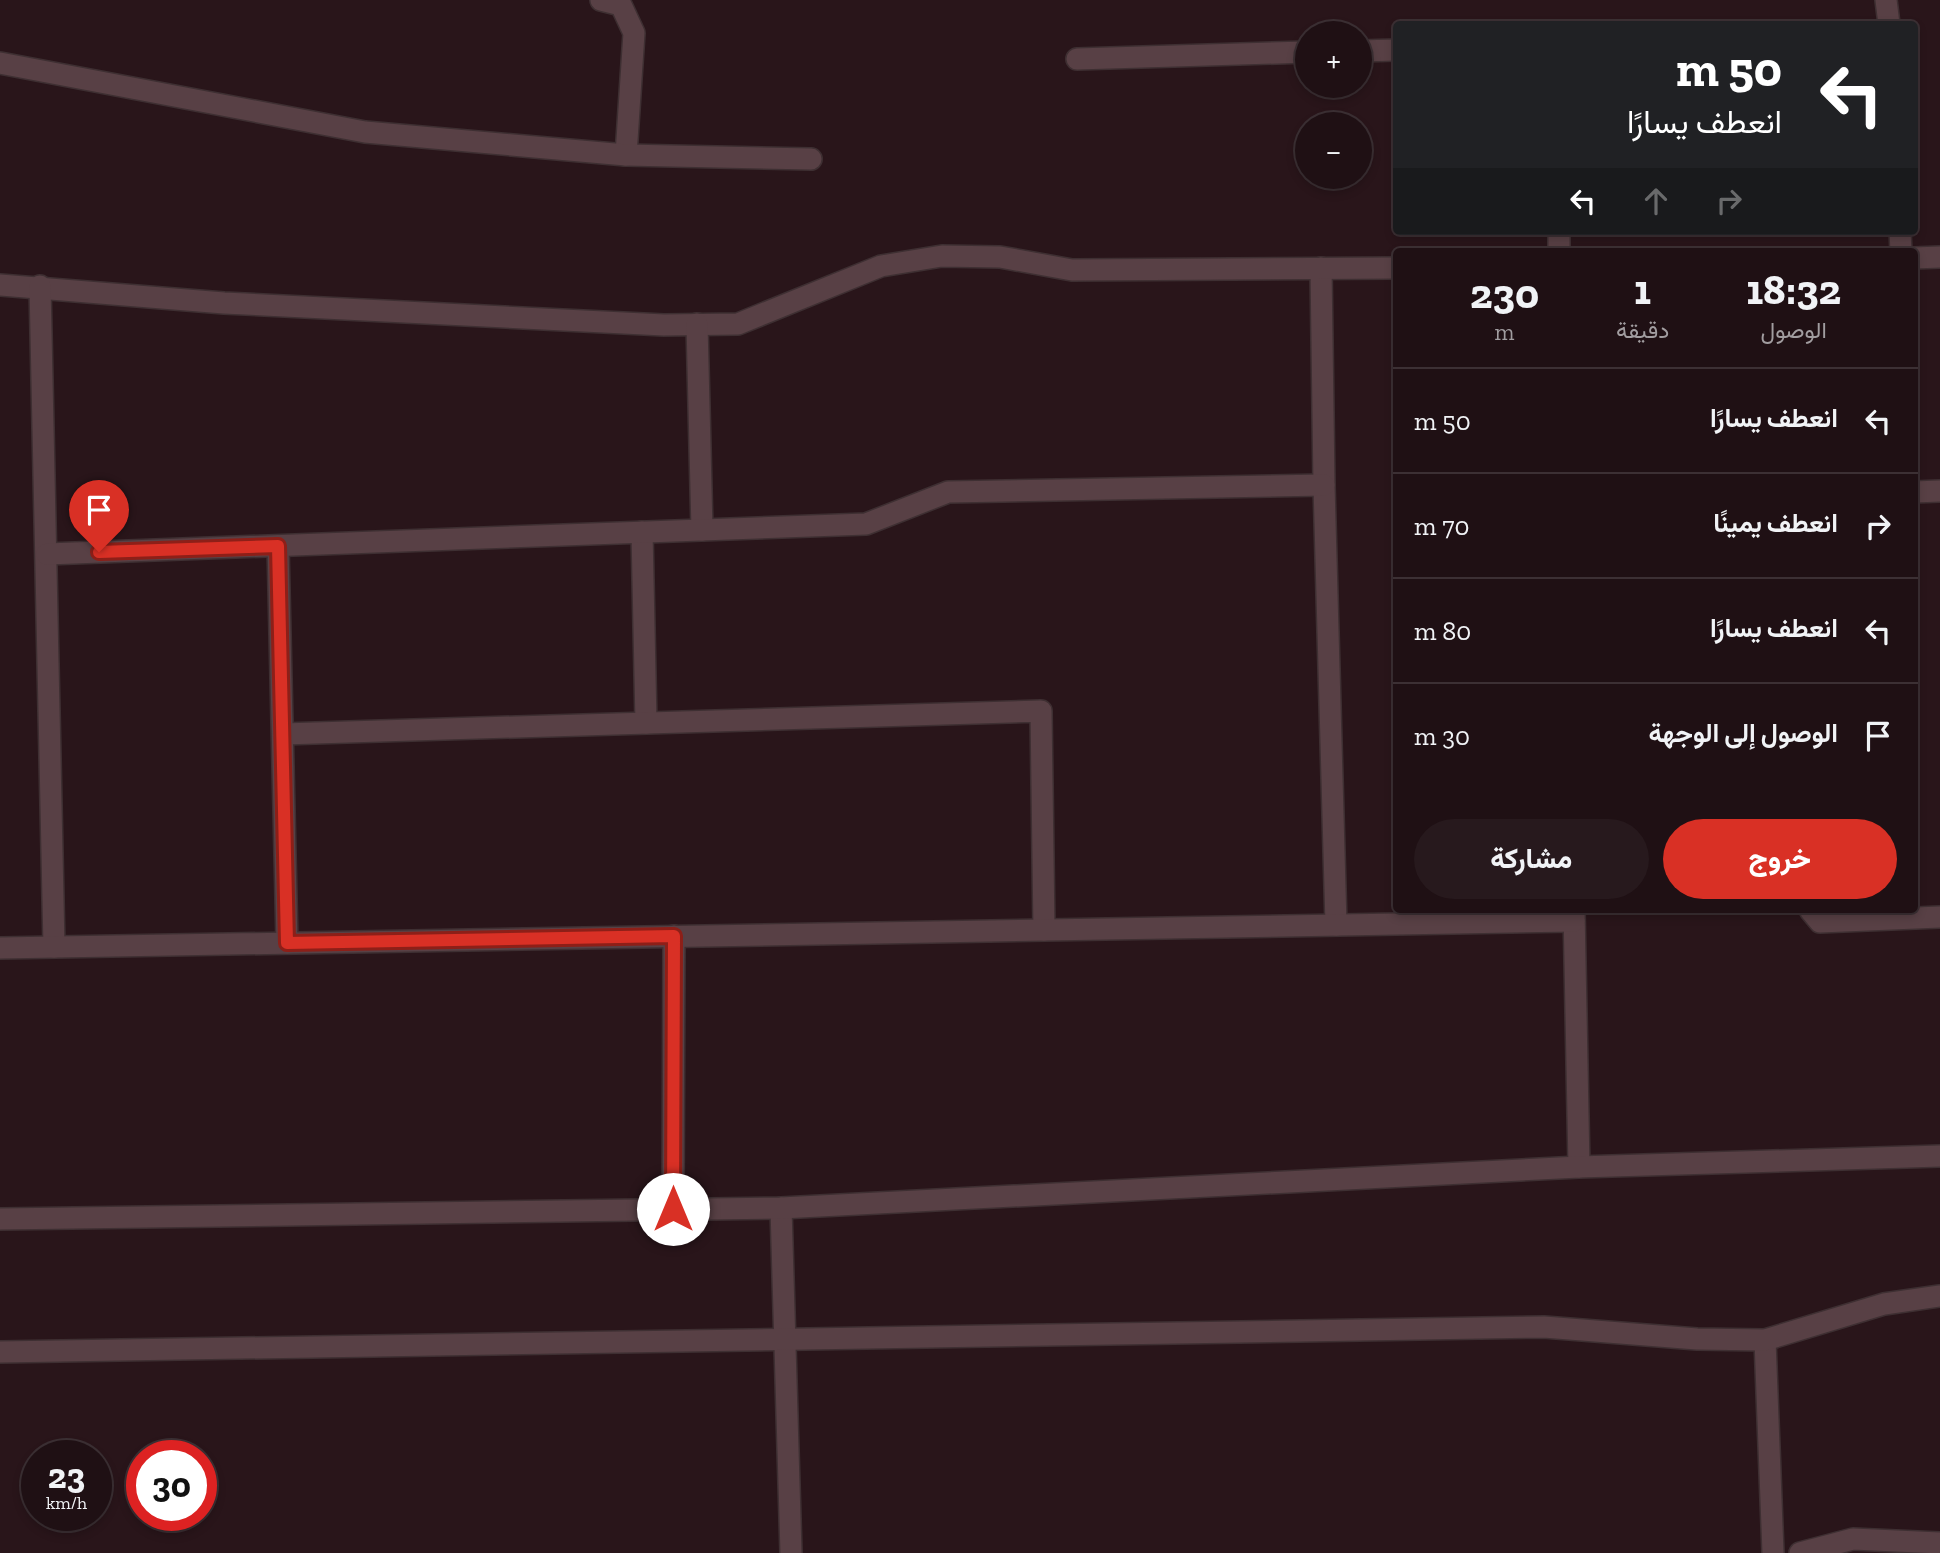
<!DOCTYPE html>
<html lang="ar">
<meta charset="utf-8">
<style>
body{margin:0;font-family:"Zilla Slab",Vazirmatn,serif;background:#27191d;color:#f1f3f6;direction:rtl;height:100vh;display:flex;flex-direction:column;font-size:26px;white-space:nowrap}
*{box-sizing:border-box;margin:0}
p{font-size:23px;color:#a19da0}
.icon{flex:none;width:38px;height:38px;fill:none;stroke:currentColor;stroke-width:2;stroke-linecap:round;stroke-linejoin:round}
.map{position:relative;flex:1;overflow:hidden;direction:ltr}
.sheet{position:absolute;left:1393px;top:248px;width:525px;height:665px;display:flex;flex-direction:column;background:#1f1014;border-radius:7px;box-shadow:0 4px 10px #0003,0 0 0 2px #3c3034;direction:rtl}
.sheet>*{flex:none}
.top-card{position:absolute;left:1393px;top:21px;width:525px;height:214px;border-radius:7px;box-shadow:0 4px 10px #0003,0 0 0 2px #3c3034;direction:rtl;background:#202124;color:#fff;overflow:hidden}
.controls{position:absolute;left:1295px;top:21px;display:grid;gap:14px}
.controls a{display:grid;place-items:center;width:77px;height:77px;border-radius:50%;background:#1f1014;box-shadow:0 4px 10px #0003,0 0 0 2px #3c3034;font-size:35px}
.speed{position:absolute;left:21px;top:1440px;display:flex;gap:14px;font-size:35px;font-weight:700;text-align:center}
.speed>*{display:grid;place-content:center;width:91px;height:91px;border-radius:50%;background:#1f1014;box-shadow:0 4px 10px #0003,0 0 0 2px #3c3034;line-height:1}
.speed small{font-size:18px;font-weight:400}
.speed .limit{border:10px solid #d22;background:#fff;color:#111}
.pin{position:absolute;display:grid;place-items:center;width:60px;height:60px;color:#fff;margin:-72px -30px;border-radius:50% 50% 50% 0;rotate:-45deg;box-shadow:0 0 7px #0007}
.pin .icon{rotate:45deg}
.me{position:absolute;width:77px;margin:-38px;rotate:0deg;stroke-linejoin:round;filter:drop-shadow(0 0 5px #0008)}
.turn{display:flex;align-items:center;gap:24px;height:147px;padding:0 21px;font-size:32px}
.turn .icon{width:91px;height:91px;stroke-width:2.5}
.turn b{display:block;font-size:49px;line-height:60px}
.lanes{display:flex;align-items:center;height:66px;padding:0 21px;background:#0003;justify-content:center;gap:35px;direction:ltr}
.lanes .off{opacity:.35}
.eta{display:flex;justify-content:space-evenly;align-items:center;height:119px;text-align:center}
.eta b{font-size:42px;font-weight:800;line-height:49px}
.cta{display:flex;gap:14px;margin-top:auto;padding:14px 21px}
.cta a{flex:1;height:80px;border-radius:42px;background:#d93025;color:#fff;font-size:28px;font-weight:800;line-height:80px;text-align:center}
.cta a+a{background:#27191d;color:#f1f3f6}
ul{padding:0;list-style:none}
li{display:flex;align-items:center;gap:21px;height:105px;padding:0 21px;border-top:2px solid #3c3034}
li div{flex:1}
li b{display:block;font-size:26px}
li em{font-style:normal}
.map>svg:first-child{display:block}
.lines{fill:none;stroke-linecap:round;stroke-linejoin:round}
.minor-casing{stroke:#3e2f32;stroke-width:24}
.minor{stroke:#584045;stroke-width:21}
.route-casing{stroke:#8d1f18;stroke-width:18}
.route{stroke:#d93025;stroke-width:12}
</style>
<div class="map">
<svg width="1940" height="1553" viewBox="0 0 1940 1553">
<rect width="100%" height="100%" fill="#29151a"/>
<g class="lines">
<g class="minor-casing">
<g id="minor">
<path d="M601 0 621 5 634 33 626 155"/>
<path d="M1886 0 1889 24"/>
<path d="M1360 51 1396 50"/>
<path d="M1077 59 1307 52"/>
<path d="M0 63 365 132 626 155 811 159"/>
<path d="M1559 231V252"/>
<path d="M1900 231 1901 252"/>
<path d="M1914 258 1940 257"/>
<path d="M1321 268 1324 485 1336 925"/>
<path d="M0 285 224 303 664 325 738 324 881 266 942 256 1000 257 1072 270 1396 268"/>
<path d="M40 286 54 947"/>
<path d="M697 324 702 530"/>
<path d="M1914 492 1940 491"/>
<path d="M642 532 646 723"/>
<path d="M278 546 287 943"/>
<path d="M47 554 866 524 948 492 1324 485"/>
<path d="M283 734 1041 711 1044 930"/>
<path d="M1574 910 1579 1167"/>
<path d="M1810 910 1820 922 1940 917"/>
<path d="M0 948 1574 921"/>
<path d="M781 1208 791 1553"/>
<path d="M673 1209 674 936"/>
<path d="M0 1219 781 1208 1579 1167 1940 1156"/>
<path d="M1765 1340 1773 1553"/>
<path d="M0 1352 1544 1327 1697 1339 1765 1340 1884 1304 1940 1296"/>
<path d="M1800 1553 1853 1539 1940 1543"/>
</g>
</g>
<use href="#minor" class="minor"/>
</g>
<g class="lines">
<g class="route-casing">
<path id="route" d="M99 552 278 546 287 943 674 936 673 1209"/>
</g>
<use href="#route" class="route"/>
</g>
</svg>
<div class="controls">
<a>+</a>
<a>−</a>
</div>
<div class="speed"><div>23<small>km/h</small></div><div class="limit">30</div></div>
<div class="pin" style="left:99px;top:552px;background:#d93025"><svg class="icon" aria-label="arrive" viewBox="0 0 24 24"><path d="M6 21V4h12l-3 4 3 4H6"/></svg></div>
<svg class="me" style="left:673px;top:1209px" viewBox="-20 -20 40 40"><circle r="19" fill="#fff"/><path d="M0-13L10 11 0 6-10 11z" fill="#d93025"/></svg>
<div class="top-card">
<div class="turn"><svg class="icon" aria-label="left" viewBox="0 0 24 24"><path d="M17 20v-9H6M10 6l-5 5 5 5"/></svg><div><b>50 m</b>انعطف يسارًا</div></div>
<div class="lanes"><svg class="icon" aria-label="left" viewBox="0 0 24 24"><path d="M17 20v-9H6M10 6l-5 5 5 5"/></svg><svg class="icon off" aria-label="ahead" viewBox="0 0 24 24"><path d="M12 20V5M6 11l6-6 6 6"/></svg><svg class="icon off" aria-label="right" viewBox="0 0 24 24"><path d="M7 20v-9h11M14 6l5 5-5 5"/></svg></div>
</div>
<section class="sheet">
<div class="eta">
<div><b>18:32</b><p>الوصول</p></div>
<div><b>1</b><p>دقيقة</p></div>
<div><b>230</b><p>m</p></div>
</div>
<ul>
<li><svg class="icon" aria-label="left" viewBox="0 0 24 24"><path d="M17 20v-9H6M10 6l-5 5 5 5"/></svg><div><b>انعطف يسارًا</b></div><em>50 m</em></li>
<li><svg class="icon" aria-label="right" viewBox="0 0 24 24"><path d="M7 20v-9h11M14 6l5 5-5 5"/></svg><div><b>انعطف يمينًا</b></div><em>70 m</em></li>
<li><svg class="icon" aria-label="left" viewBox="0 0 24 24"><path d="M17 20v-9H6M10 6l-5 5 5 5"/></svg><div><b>انعطف يسارًا</b></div><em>80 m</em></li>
<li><svg class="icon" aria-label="arrive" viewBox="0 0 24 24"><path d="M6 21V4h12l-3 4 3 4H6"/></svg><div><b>الوصول إلى الوجهة</b></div><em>30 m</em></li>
</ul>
<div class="cta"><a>خروج</a><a>مشاركة</a></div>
</section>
</div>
